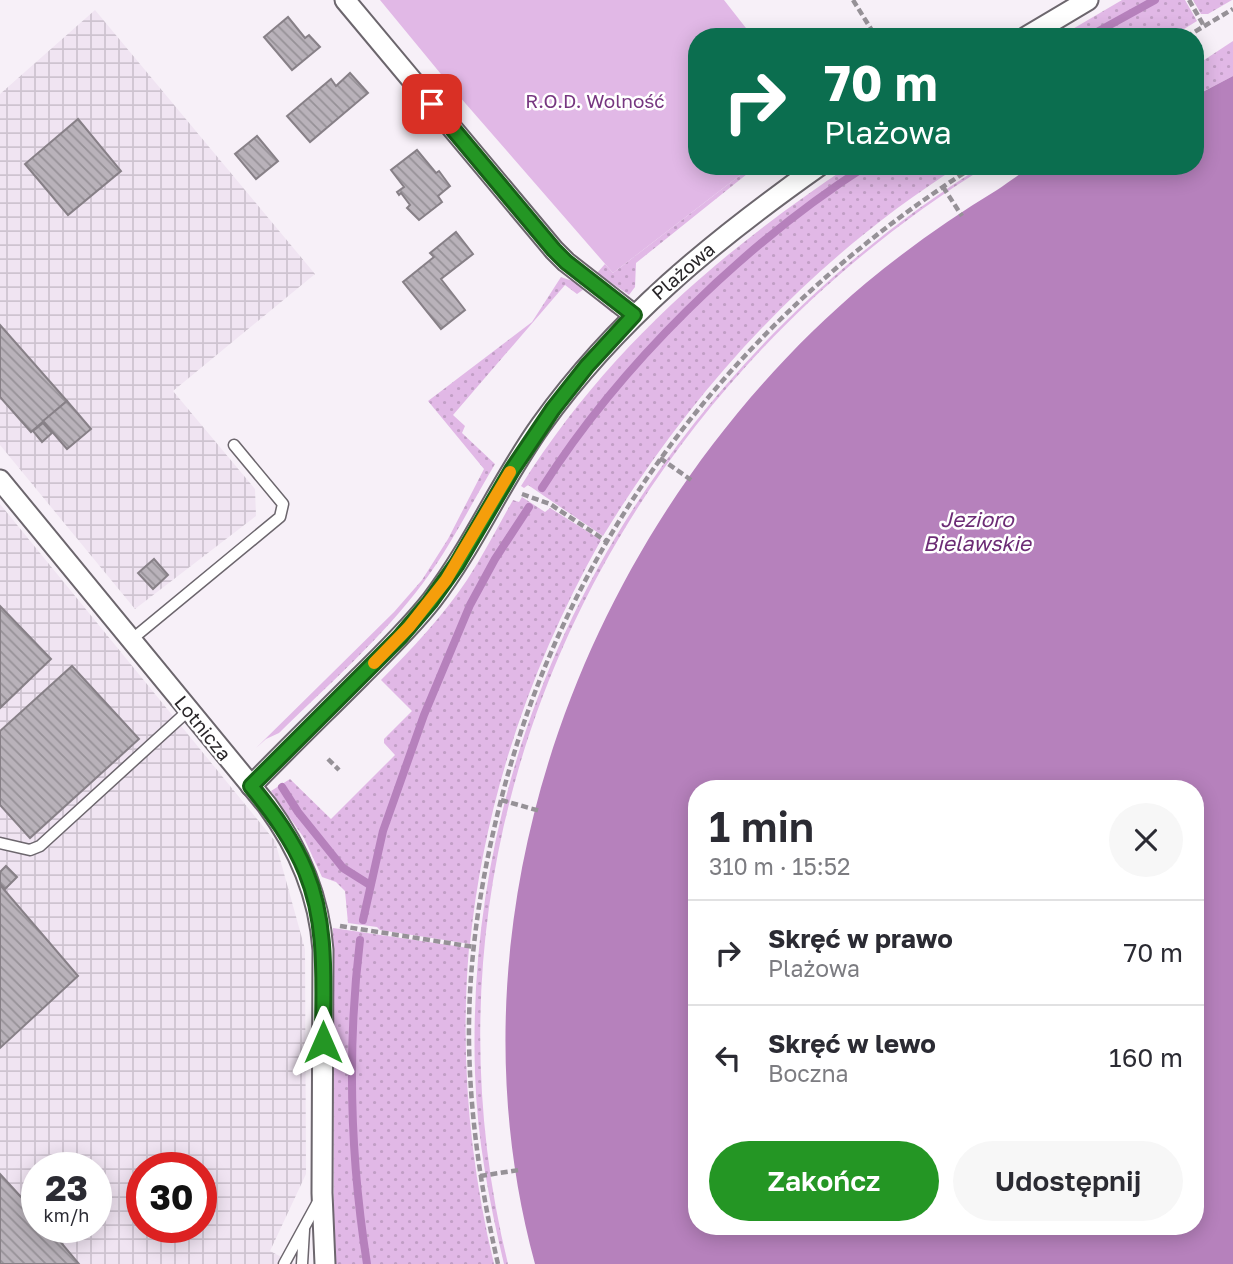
<!DOCTYPE html>
<html lang="pl">
<meta charset="utf-8">
<style>
body{margin:0;font-family:"Golos Text",sans-serif;background:#f7f7f7;color:#2b2b33;height:100vh;display:flex;flex-direction:column;font-size:26px;white-space:nowrap}
*{box-sizing:border-box;margin:0}
p{font-size:23px;color:#7c7c81}
.icon{flex:none;width:38px;height:38px;fill:none;stroke:currentColor;stroke-width:2;stroke-linecap:round;stroke-linejoin:round}
.map{position:relative;flex:1;overflow:hidden}
.details{position:absolute;left:688px;top:780px;width:516px;height:455px;display:flex;flex-direction:column;background:#fff;border-radius:28px;box-shadow:0 4px 18px #0003}
.details>*{flex:none}
.hud{position:absolute;left:688px;top:28px;width:516px;height:147px;border-radius:28px;box-shadow:0 4px 18px #0003;background:#0b6e4f;color:#fff;overflow:hidden}
.speed{position:absolute;left:21px;top:1152px;display:flex;gap:14px;font-size:35px;font-weight:700;text-align:center}
.speed>*{display:grid;place-content:center;width:91px;height:91px;border-radius:50%;background:#fff;box-shadow:0 4px 18px #0003;line-height:1}
.speed small{font-size:18px;font-weight:400}
.speed .limit{border:10px solid #d22;background:#fff;color:#111}
.pin{position:absolute;display:grid;place-items:center;width:60px;height:60px;color:#fff;margin:-30px;border-radius:14px;box-shadow:0 4px 10px #0006}
.me{position:absolute;width:77px;margin:-38px;rotate:0deg;stroke-linejoin:round;filter:drop-shadow(0 0 5px #0008)}
.turn{display:flex;align-items:center;gap:24px;height:147px;padding:0 21px;font-size:32px}
.turn .icon{width:91px;height:91px;stroke-width:2.5}
.turn b{display:block;font-size:49px;line-height:60px}
.round{display:grid;place-items:center;flex:none;width:74px;height:74px;border-radius:37px;background:#f7f7f7}
.summary{display:flex;align-items:center;justify-content:space-between;height:119px;padding:0 21px}
h1{font-size:42px;font-weight:600;line-height:52px}
.button{display:flex;gap:14px;margin-top:auto;padding:14px 21px}
.button a{flex:1;height:80px;border-radius:42px;background:#249624;color:#fff;font-size:28px;font-weight:600;line-height:80px;text-align:center}
.button a+a{background:#f7f7f7;color:#2b2b33}
ul{padding:0;list-style:none}
li{display:flex;align-items:center;gap:21px;height:105px;padding:0 21px;border-top:2px solid #e1e1e2}
li div{flex:1}
li b{display:block;font-size:26px}
li em{font-style:normal}
.map>svg:first-child{display:block}
.industrial{fill:url(#industrial-grid);fill-rule:evenodd}
.grass{fill:url(#grass-dots)}
.garden{fill:#e1b8e6}
.water{fill:#b681bc;fill-rule:evenodd}
.lines{fill:none;stroke-linecap:round;stroke-linejoin:round}
.stream{stroke:#b681bc;stroke-width:8}
.building{fill:url(#building-back-hatch);stroke:#878087;stroke-width:2}
.lane-casing{stroke:#6c666d;stroke-width:13}
.street-casing{stroke:#6c666d;stroke-width:23}
.path{stroke:#969197;stroke-width:4.5;stroke-dasharray:7 3.5;stroke-linecap:butt}
.lane{stroke:#fff;stroke-width:10}
.street{stroke:#fff;stroke-width:19}
.route-casing{stroke:#176217;stroke-width:18}
.route{stroke:#249624;stroke-width:12}
.slow{stroke:#f59e0b;stroke-width:12}
.labels{text-anchor:middle;stroke-width:5;stroke-linejoin:round;paint-order:stroke}
.park-label{font-size:19px;fill:#773780;stroke:#fff}
.street-label{font-size:19px;fill:#282528;stroke:#fff}
.water-label{font-size:21px;font-style:italic;fill:#6c2c75;stroke:#fff}
</style>
<div class="map">
<svg width="1233" height="1264" viewBox="0 0 1233 1264">
<defs>
<pattern id="industrial-grid" width="8" height="8" patternUnits="userSpaceOnUse" patternTransform="scale(1.75)"><rect width="8" height="8" fill="#f0e4f2"/><path d="M0 4h8M4 0v8" fill="none" stroke="#cec3d0"/></pattern>
<pattern id="grass-dots" width="8" height="8" patternUnits="userSpaceOnUse" patternTransform="scale(1.75)"><rect width="8" height="8" fill="#e1b8e6"/><path d="M2 2h.1M6 6h.1" fill="none" stroke="#c19ec5" stroke-width="1.8" stroke-linecap="round"/></pattern>
<pattern id="building-back-hatch" width="6" height="6" patternUnits="userSpaceOnUse" patternTransform="scale(1.75)"><rect width="6" height="6" fill="#b9b2ba"/><path d="M-1 5l2 2M0 0l6 6M5-1l2 2" fill="none" stroke="#969197"/></pattern>
</defs>
<rect width="100%" height="100%" fill="#f7f0f8"/>
<g class="industrial">
<path d="M95 10 315 274 173 391 255 489 256 516 135 609 0 445V94Z"/>
<path d="M0 504 275 841 305 949 306 1174 270 1251 295 1264H0ZM37 1167H96V1227H37ZM142 1167H201V1227H142Z"/>
</g>
<g class="grass">
<path d="M1122 0H1185L1197 21 1171 37H1059Z"/>
<path d="M1193 0H1232L1208 14H1201Z"/>
<path d="M1233 41V76L1195 96V66Z"/>
<path d="M752 166H757L636 263 635 287 629 295 597 273 605 264 613 273Z"/>
<path d="M849 166H959C812 259 693 388 603 536L528 485 524 488 521 486C605 352 718 253 849 166Z"/>
<path d="M982 166H987C612 398 401 828 508 1264H504C489 1201 477 1138 475 1073 463 697 669 363 982 166Z"/>
<path d="M561 277 587 286 614 310 612 313 584 289 577 294 565 285 453 415 465 426 462 433 495 464C471 504 451 546 423 583 382 638 328 685 279 733L266 739 256 748 394 612 422 580 448 539 484 469 428 401 532 322Z"/>
<path d="M522 497 545 512 550 508 601 540C531 664 484 802 470 944L380 930 377 927 348 923 345 891 336 882 322 877 304 838 271 791 290 779 331 819 395 755 384 743V739L412 711 381 680C412 649 442 617 467 580 484 554 498 526 513 500L519 502Z"/>
<path d="M333 928 469 948C460 1055 469 1159 494 1264H334Z"/>
</g>
<path class="garden" d="M380 0H724L753 37H696V166H752L613 273 459 96Z"/>
<path class="water" d="M1233 76V1264H535C438 908 588 517 866 283 907 249 951 218 997 190 1008 183 1022 171 1034 167 1046 163 1065 166 1078 166 1117 166 1156 166 1195 166V96ZM696 789H1195V1227H696Z"/>
<g class="lines">
<g class="stream">
<path d="M1088 37 1155 0"/>
<path d="M542 488C620 365 743 245 866 166"/>
<path d="M282 787 298 812 343 868 370 885"/>
<path d="M363 920 383 831 424 715 470 605 495 559 529 507"/>
<path d="M360 940C347 1048 350 1156 367 1264"/>
</g>
</g>
<g class="building">
<path d="M288 17 305 38 309 35 320 47 292 70 264 37Z"/>
<path d="M350 73 368 93 310 142 287 116 331 79 336 86Z"/>
<path d="M78 119 121 171 68 215 25 164Z"/>
<path d="M257 136 278 161 256 179 235 154Z"/>
<path d="M417 150 436 173 439 171 450 186 438 196 442 202 419 220 407 208 410 205 401 193 399 195 397 192 404 187 391 170Z"/>
<path d="M456 232 473 254 441 279 465 310 441 329 403 282 434 257 430 253Z"/>
<path d="M0 325 67 401 31 432 0 397Z"/>
<path d="M67 401 91 429 67 449 43 421Z"/>
<path d="M43 423 52 433 42 442 33 431Z"/>
<path d="M154 559 168 575 153 589 138 573Z"/>
<path d="M0 606 51 659 0 708Z"/>
<path d="M72 666 139 739 30 838 0 805V731Z"/>
<path d="M6 866 17 877 5 889 0 884V872Z"/>
<path d="M0 885 78 976 0 1048Z"/>
<path d="M0 1174 32 1209 37 1216V1227H48L79 1264H0Z"/>
</g>
<g class="lines">
<g class="lane-casing">
<g id="lane">
<path d="M131 640 280 517 283 504 234 445"/>
<path d="M0 843 30 850 40 846 189 710"/>
<path d="M284 1264 319 1200"/>
<path d="M302 1264 304 1230"/>
</g>
</g>
<g class="street-casing">
<g id="street">
<path d="M345 0 554 250 566 262 634 315"/>
<path d="M1026 37 1088 0"/>
<path d="M0 480 267 805C299 849 319 895 323 950L322 1193 325 1264"/>
<path d="M251 786C287 749 324 713 360 677 385 652 410 628 432 600 474 545 501 481 541 425 616 320 714 240 819 166"/>
</g>
</g>
<g class="path">
<path d="M853 0 876 37"/>
<path d="M1189 0 1204 26"/>
<path d="M1186 37 1233 9"/>
<path d="M943 187 962 216"/>
<path d="M660 458 691 480"/>
<path d="M522 494 550 504 606 541"/>
<path d="M328 759 339 770"/>
<path d="M501 800 540 811"/>
<path d="M340 926 474 947"/>
<path d="M480 1176 519 1170"/>
<path d="M498 1264C481 1190 470 1117 469 1041 468 960 481 878 501 800 569 532 743 312 975 166"/>
</g>
<use href="#lane" class="lane"/>
<use href="#street" class="street"/>
</g>
<g class="lines">
<g class="route-casing">
<path id="route" d="M323 1042C323 985 328 925 306 872 293 840 273 813 251 786L400 637 430 602 457 564 512 470 553 409 587 366 634 315 566 262 554 250 432 104"/>
</g>
<use href="#route" class="route"/>
<path class="slow" d="M374 663 409 627 446 580 510 472"/>
</g>
<g class="labels">
<g class="park-label">
<text x="595" y="108">R.O.D. Wolność</text>
</g>
<g class="street-label">
<text transform="translate(683 271) rotate(-41)" y="7">Plażowa</text>
<text transform="translate(203 728) rotate(51)" y="7">Lotnicza</text>
</g>
<g class="water-label">
<text x="977" y="527">Jezioro<tspan x="977" dy="24">Bielawskie</tspan></text>
</g>
</g>
</svg>
<div class="speed"><div>23<small>km/h</small></div><div class="limit">30</div></div>
<div class="pin" style="left:432px;top:104px;background:#d93025"><svg class="icon" aria-label="arrive" viewBox="0 0 24 24"><path d="M6 21V4h12l-3 4 3 4H6"/></svg></div>
<svg class="me" style="left:323px;top:1042px" viewBox="-20 -20 40 40"><path d="M0-17L14 15 0 8-14 15z" fill="#249624" stroke="#fff" stroke-width="4"/></svg>
<div class="hud">
<div class="turn"><svg class="icon" aria-label="right" viewBox="0 0 24 24"><path d="M7 20v-9h11M14 6l5 5-5 5"/></svg><div><b>70 m</b>Plażowa</div></div>
</div>
<section class="details">
<div class="summary"><div><h1>1 min</h1><p>310 m · 15:52</p></div><a class="round"><svg class="icon" aria-label="close" viewBox="0 0 24 24"><path d="M6 6l12 12M18 6L6 18"/></svg></a></div>
<ul>
<li><svg class="icon" aria-label="right" viewBox="0 0 24 24"><path d="M7 20v-9h11M14 6l5 5-5 5"/></svg><div><b>Skręć w prawo</b><p>Plażowa</p></div><em>70 m</em></li>
<li><svg class="icon" aria-label="left" viewBox="0 0 24 24"><path d="M17 20v-9H6M10 6l-5 5 5 5"/></svg><div><b>Skręć w lewo</b><p>Boczna</p></div><em>160 m</em></li>
</ul>
<div class="button"><a>Zakończ</a><a>Udostępnij</a></div>
</section>
</div>
